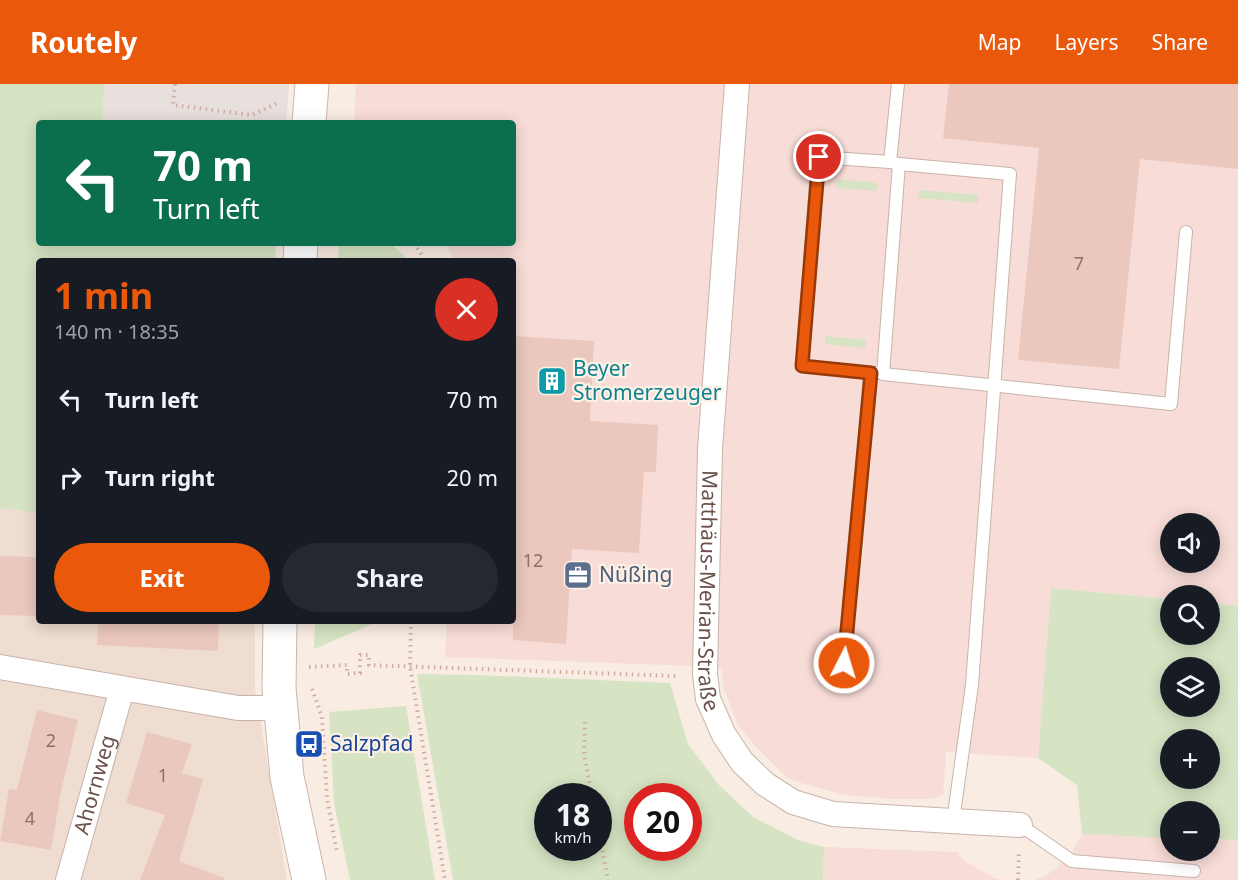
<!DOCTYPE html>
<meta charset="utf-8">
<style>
body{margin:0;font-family:"Noto Sans",sans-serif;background:#242831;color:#f1f3f6;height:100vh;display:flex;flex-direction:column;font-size:22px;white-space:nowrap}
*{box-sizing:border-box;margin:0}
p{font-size:20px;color:#9ea1a6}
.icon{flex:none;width:33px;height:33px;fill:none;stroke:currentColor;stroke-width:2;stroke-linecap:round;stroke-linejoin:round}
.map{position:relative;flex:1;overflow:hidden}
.drawer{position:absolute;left:36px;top:174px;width:480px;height:366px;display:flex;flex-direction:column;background:#171b24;border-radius:6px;box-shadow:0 3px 15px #0003}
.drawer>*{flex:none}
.top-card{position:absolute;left:36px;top:36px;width:480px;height:126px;border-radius:6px;box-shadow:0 3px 15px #0003;background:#0b6e4f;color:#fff;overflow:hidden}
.buttons{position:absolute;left:1160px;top:429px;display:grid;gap:12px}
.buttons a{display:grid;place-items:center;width:60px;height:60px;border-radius:50%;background:#171b24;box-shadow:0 3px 15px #0003;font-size:30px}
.speed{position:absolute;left:534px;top:699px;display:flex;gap:12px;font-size:30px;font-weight:700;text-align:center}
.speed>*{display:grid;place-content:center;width:78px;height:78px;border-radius:50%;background:#171b24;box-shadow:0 3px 15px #0003;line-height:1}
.speed small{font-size:15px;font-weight:400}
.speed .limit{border:9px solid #d22;background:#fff;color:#111}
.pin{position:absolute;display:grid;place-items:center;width:51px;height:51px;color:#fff;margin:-26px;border:3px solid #fff;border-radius:50%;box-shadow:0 2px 6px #0007}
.me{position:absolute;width:66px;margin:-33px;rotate:5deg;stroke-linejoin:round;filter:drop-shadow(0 0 4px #0008)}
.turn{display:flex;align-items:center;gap:21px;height:126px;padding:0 18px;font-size:27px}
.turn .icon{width:78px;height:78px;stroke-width:2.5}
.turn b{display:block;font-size:42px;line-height:51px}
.round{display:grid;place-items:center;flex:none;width:63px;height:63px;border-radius:32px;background:#242831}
.headline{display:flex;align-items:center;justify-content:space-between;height:102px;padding:0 18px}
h1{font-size:36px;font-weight:700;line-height:45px;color:#ea580c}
.cta{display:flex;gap:12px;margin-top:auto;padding:12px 18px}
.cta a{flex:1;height:69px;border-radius:36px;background:#ea580c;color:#fff;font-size:24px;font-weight:700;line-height:69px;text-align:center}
.cta a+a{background:#242831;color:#f1f3f6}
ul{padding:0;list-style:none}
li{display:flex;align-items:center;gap:18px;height:78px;padding:0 18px}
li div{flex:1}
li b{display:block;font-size:22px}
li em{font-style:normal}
header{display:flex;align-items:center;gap:36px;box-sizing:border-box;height:84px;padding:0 30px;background:#ea580c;color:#fff}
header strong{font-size:28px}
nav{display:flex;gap:33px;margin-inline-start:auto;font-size:21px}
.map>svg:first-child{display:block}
.residential{fill:#f0ddd1}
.commercial{fill:#f8dcd7;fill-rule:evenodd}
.industrial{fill:#e8e0dd}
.green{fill:#d6e4c3;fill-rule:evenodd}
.building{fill:#ebc8bd}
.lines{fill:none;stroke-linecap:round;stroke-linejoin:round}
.lane-casing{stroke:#c8b3ab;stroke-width:14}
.street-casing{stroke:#c8b3ab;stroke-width:26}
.secondary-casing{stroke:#cdb5ab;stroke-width:35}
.path{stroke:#cfaca1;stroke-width:4;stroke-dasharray:1.5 4.5;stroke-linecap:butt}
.lane{stroke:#fff;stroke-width:12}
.street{stroke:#fff;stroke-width:24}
.secondary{stroke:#fff;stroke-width:33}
.route-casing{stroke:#983908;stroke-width:15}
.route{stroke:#ea580c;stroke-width:10}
.labels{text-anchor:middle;stroke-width:4.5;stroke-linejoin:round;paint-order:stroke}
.number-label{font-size:18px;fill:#8c7068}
.culture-label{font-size:21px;fill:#0d838f;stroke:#fdf1e7;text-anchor:start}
.service-label{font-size:21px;fill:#4e5e75;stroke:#fdf1e7;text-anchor:start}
.street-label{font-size:21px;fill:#6d524c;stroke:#fdf1e7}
.transit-label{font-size:21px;fill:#164399;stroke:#fdf1e7;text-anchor:start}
</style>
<header>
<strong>Routely</strong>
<nav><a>Map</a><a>Layers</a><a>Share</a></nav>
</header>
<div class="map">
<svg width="1238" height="796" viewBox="0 0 1238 796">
<rect width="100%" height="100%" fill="#f9ece2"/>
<path class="residential" d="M0 424 39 429V537H255V604L287 796H0Z"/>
<g class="commercial">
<path d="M356 0H1238V522L1209 519V512H1170V515L1051 504 1038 674 946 668 943 711 932 715H893L845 711 811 702 789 695 760 667 739 643 724 605 721 583 445 573 447 537H513V177H456L445 159H513V39H354ZM1170 440H1209V478H1170Z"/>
<path d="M1082 750 1170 753V766H1209V755L1238 756V796H1035L1047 791 1056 784 1072 768Z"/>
<path d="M824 763 957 768 963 776 994 794 1004 796H823Z"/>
</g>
<path class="industrial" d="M104 0H289L286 39H103Z"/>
<g class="green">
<path d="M0 0H104L103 39H39V159H276L275 177H39V429L0 424Z"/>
<path d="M837 95 877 99V107L836 104Z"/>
<path d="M919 106 978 111V119L918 114Z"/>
<path d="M339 159H389L405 172V177H338Z"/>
<path d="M825 252 866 256 865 264 825 260Z"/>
<path d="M1051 504 1170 515V550H1209V519L1238 522V756L1209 755V728H1170V754L1082 750 1077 701 1038 674ZM1170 584H1209V622H1170ZM1170 656H1209V694H1170Z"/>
<path d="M315 537H379L314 565Z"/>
<path d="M417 590 475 591 670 599 688 660 719 701 753 733 798 756 824 763 823 796H453ZM548 712H598V764H548ZM688 712V764H638V712Z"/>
<path d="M406 622 435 796H350L334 719 329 628Z"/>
</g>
<g class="building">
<path d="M949 0H1238V85L1140 75 1119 285 1018 276 1039 64 943 54Z"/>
<path d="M513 252 594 257 590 337 658 341 656 388H644L639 469 572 465 566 560 513 556Z"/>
<path d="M0 472 39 473V532L0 531Z"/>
<path d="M98 537H219L218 567 97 561Z"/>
<path d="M37 626 78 636 61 707 51 766 0 757 9 705 17 706Z"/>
<path d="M147 648 192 660 182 689 203 695 179 777 224 794V796H140L165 731 126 719Z"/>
</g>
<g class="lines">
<g class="lane-casing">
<g id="lane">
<path d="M898 0 890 78 899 80 883 290 1171 320 1186 148"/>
<path d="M899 80 1010 90 972 601 953 737"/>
<path d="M871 289 802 282 818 73 890 78"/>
<path d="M844 579 871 289H876"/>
<path d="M1020 741 1072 777 1194 787"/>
</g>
</g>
<g class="street-casing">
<g id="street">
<path id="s1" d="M737 0 710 365 705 590 708 615 724 651 742 678 765 700 793 718 833 730 1020 741"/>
<path d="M0 583 238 624H280"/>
<path id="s2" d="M68 796 122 605"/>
</g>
</g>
<g class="secondary-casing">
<g id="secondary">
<path d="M309 39 312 0"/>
<path d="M300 177 301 159"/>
<path d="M280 537 279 604 287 693 309 796"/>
</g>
</g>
<g class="path">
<path d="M175 0 173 21 252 31 280 18"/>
<path d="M414 159 422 171V177"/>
<path d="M411 537 410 582 445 796"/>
<path d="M309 583 347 581V590L360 589V571H369V581L676 592"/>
<path d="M312 605 322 633 327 714 337 769"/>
<path d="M585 638 584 670 592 712"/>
<path d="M598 743 608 796"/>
<path d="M1018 796 1019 767"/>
</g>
<use href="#lane" class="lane"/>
<use href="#street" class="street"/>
<use href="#secondary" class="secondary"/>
</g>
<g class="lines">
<g class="route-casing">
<path id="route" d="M819 73 802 282 871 289 844 579"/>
</g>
<use href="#route" class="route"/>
</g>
<defs>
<g id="building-square" transform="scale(1.5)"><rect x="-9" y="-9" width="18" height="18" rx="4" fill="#0f9aa8" stroke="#fdf1e7"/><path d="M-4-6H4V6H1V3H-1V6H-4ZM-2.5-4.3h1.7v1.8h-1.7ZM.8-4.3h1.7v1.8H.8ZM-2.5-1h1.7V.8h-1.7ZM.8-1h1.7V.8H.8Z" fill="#fff"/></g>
<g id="office-square" transform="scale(1.5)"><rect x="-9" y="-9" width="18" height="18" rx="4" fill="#5c6f8a" stroke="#fdf1e7"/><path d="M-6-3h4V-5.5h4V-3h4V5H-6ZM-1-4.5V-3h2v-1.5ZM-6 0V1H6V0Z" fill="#fff"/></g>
<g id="bus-square" transform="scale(1.5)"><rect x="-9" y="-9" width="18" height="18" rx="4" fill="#1a4fb4" stroke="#fdf1e7"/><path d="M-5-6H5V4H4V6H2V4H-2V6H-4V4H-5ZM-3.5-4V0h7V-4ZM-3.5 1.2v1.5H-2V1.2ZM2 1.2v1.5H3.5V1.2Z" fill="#fff"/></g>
</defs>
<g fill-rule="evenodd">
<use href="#building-square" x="552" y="297"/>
<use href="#office-square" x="578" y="491"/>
<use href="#bus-square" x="309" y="660"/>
</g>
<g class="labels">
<g class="number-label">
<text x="1079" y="186">7</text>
<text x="533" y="483">12</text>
<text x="51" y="663">2</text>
<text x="163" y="698">1</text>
<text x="30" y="741">4</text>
</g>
<g class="culture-label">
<text x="573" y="292">Beyer<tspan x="573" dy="24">Stromerzeuger</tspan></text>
</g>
<g class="service-label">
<text x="599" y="498">Nüßing</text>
</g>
<g class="street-label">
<text dy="7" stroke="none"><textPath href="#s1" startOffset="508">Matthäus-Merian-Straße</textPath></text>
<text dy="7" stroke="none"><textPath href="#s2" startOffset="99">Ahornweg</textPath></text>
</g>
<g class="transit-label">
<text x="330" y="667">Salzpfad</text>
</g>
</g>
</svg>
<div class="buttons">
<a><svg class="icon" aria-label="sound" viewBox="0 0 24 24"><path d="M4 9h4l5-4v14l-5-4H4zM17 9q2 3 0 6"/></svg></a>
<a><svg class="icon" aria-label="search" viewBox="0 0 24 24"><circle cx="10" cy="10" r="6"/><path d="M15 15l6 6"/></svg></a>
<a><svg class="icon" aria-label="layers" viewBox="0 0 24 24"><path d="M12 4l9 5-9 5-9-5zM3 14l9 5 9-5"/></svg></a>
<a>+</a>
<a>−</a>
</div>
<div class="speed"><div>18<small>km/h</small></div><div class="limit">20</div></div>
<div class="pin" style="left:819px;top:73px;background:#d93025"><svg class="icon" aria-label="arrive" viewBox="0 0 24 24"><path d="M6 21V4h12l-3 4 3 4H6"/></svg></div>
<svg class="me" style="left:844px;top:579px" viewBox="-20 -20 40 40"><circle r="17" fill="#ea580c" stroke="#fff" stroke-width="3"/><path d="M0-11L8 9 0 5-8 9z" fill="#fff"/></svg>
<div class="top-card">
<div class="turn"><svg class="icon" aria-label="left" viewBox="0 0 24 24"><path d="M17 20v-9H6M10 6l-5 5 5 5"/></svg><div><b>70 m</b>Turn left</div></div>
</div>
<section class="drawer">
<div class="headline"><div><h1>1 min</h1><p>140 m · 18:35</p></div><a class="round" style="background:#d93025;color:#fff"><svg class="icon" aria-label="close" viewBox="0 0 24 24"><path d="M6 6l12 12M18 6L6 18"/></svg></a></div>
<ul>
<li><svg class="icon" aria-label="left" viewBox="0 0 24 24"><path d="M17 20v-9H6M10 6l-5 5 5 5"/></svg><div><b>Turn left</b></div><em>70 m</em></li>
<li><svg class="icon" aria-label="right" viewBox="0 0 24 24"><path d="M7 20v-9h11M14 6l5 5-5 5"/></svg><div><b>Turn right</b></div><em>20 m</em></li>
</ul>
<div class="cta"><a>Exit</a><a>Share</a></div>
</section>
</div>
